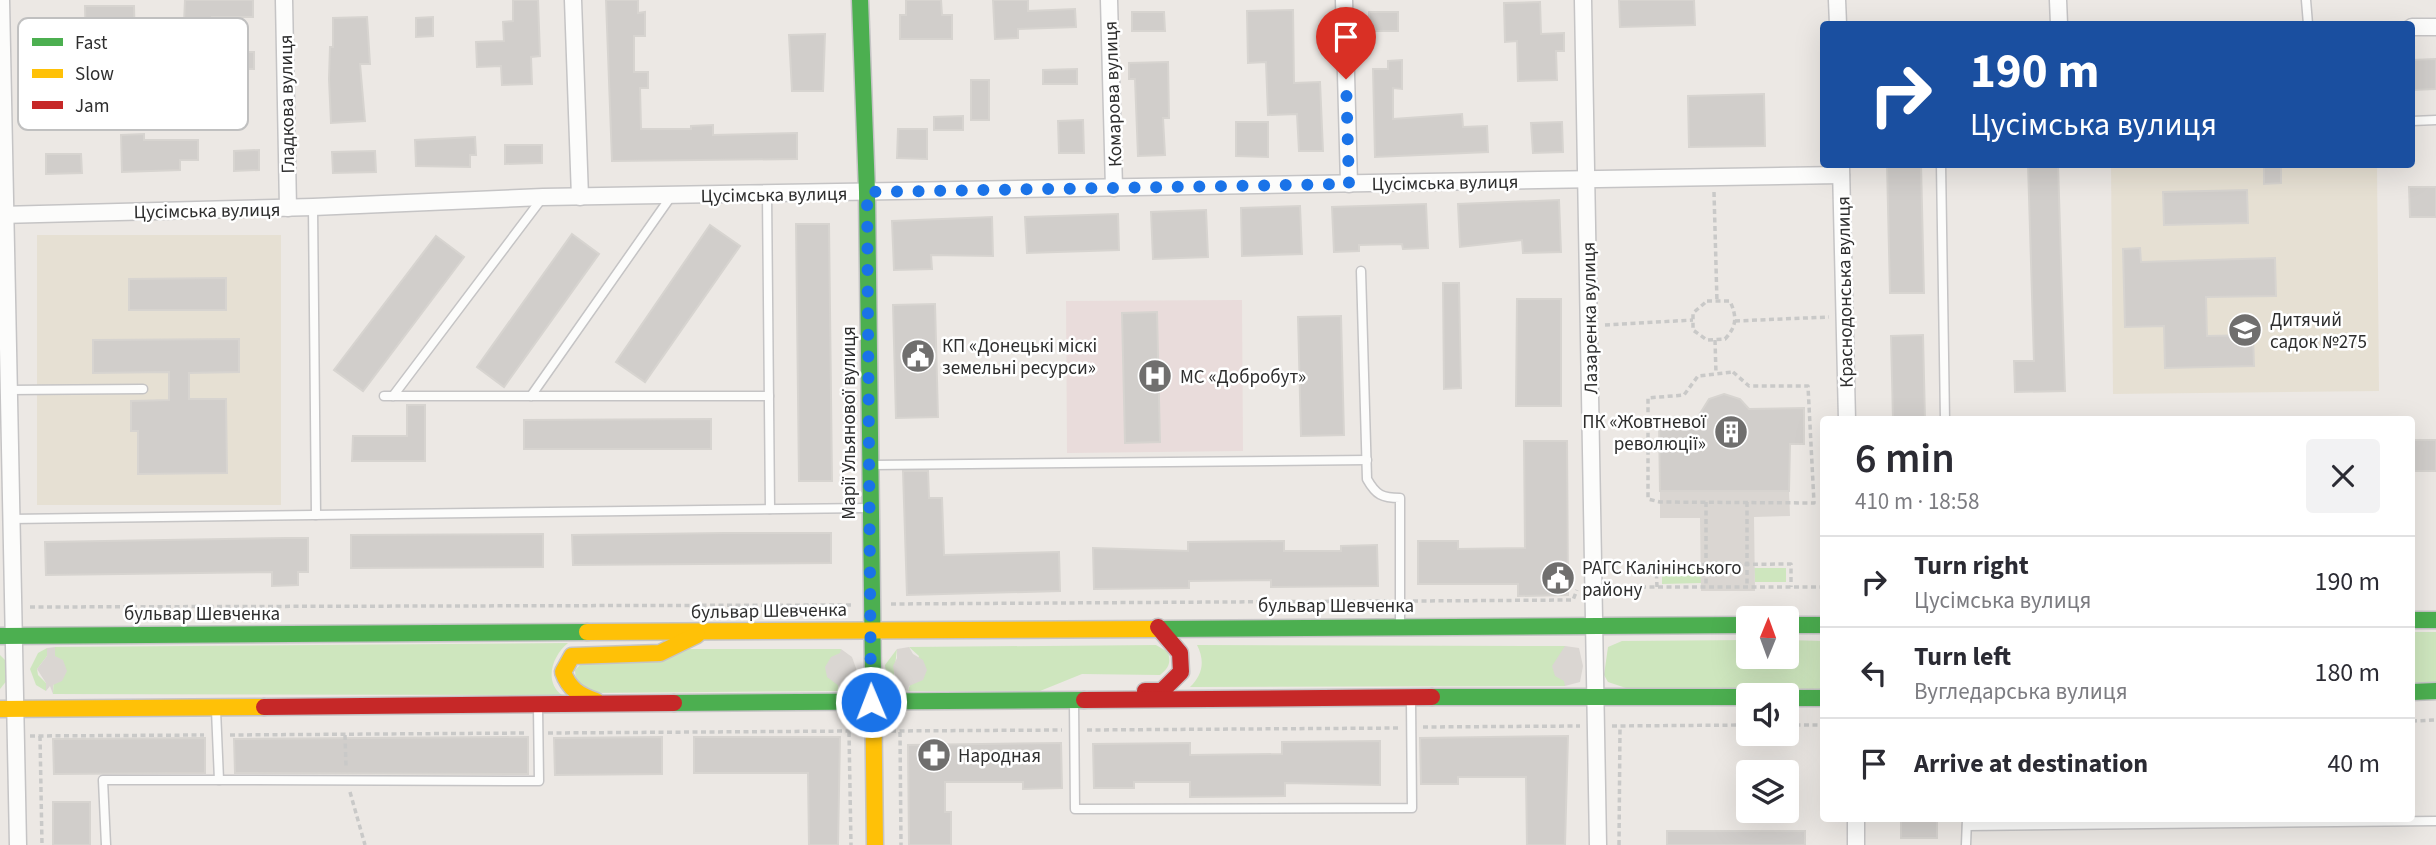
<!DOCTYPE html>
<meta charset="utf-8">
<style>
body{margin:0;font-family:"Source Sans 3",sans-serif;background:#f2f2f3;color:#2b2b33;height:100vh;display:flex;flex-direction:column;font-size:26px;white-space:nowrap}
*{box-sizing:border-box;margin:0}
p{font-size:23px;color:#7c7c81}
.icon{flex:none;width:38px;height:38px;fill:none;stroke:currentColor;stroke-width:2;stroke-linecap:round;stroke-linejoin:round}
.map{position:relative;flex:1;overflow:hidden}
.sheet{position:absolute;left:1820px;top:416px;width:595px;height:406px;display:flex;flex-direction:column;background:#fff;border-radius:7px;box-shadow:0 7px 28px #0002}
.sheet>*{flex:none}
.banner{position:absolute;left:1820px;top:21px;width:595px;height:147px;border-radius:7px;box-shadow:0 7px 28px #0002;background:#1a4fa0;color:#fff;overflow:hidden}
.needle{width:46px;rotate:1deg}
.controls{position:absolute;left:1736px;top:606px;display:grid;gap:14px}
.controls a{display:grid;place-items:center;width:63px;height:63px;border-radius:7px;background:#fff;box-shadow:0 7px 28px #0002;font-size:35px}
.pin{position:absolute;display:grid;place-items:center;width:60px;height:60px;color:#fff;margin:-72px -30px;border-radius:50% 50% 50% 0;rotate:-45deg;box-shadow:0 0 7px #0007}
.pin .icon{rotate:45deg}
.me{position:absolute;width:77px;margin:-38px;rotate:359deg;stroke-linejoin:round;filter:drop-shadow(0 0 5px #0008)}
.turn{display:flex;align-items:center;gap:24px;height:147px;padding:0 35px;font-size:32px}
.turn .icon{width:91px;height:91px;stroke-width:2.5}
.turn b{display:block;font-size:49px;line-height:60px}
.round{display:grid;place-items:center;flex:none;width:74px;height:74px;border-radius:7px;background:#f2f2f3}
.summary{display:flex;align-items:center;justify-content:space-between;height:119px;padding:0 35px}
h1{font-size:42px;font-weight:600;line-height:52px}
ul{padding:0;list-style:none}
li{display:flex;align-items:center;gap:21px;height:91px;padding:0 35px;border-top:2px solid #e1e1e2}
li div{flex:1}
li b{display:block;font-size:26px}
li em{font-style:normal}
.map>svg:first-child{display:block}
.education{fill:#e6e0d3}
.medical{fill:#e9dcdb}
.green{fill:#cee6be}
.plaza{fill:#dad6d2}
.building{fill:#d1cecb;stroke:#d7d4d0;stroke-width:2}
.lines{fill:none;stroke-linecap:round;stroke-linejoin:round}
.lane-casing{stroke:#c5c4c5;stroke-width:11}
.street-casing{stroke:#c5c4c5;stroke-width:19}
.fast-casing{stroke:#c5c4c5;stroke-width:19}
.slow-casing{stroke:#c5c4c5;stroke-width:19}
.jam-casing{stroke:#c5c4c5;stroke-width:19}
.path{stroke:#c9c9c8;stroke-width:3.5;stroke-dasharray:5 3.5;stroke-linecap:butt}
.lane{stroke:#fcfcfb;stroke-width:8}
.street{stroke:#fcfcfb;stroke-width:16}
.fast{stroke:#4caf50;stroke-width:16}
.slow{stroke:#ffc107;stroke-width:16}
.jam{stroke:#c62828;stroke-width:16}
.route{stroke:#1a73e8;stroke-width:12;stroke-dasharray:0 21.6}
.labels{text-anchor:middle;stroke-width:5;stroke-linejoin:round;paint-order:stroke}
.street-label{font-size:19px;fill:#2e2e2e;stroke:#fff}
.poi-label{font-size:19px;fill:#2e2e2e;stroke:#fff;text-anchor:start}
.key{fill:#fff;stroke:#c0c0c0;stroke-width:2}
.key-label{font-size:19px;fill:#2e2e2e}
</style>
<div class="map">
<svg width="2436" height="845" viewBox="0 0 2436 845">
<rect width="100%" height="100%" fill="#ece8e4"/>
<g class="education">
<path d="M2111 165H2377L2379 391 2113 394Z"/>
<rect x="37" y="235" width="244" height="270"/>
</g>
<path class="medical" d="M1242 300 1243 451 1067 453 1066 301Z"/>
<g class="green">
<path d="M1701 567V583L1662 584V568Z"/>
<path d="M1754 568H1786V582H1755Z"/>
<rect x="2412" y="632" width="24" height="52"/>
<path d="M1748 640V656H1787V640L1823 641 1824 689 1626 688 1608 682 1604 675 1608 647 1622 641Z"/>
<path d="M568 643C553 655 543 681 562 695L53 694 55 647Z"/>
<path d="M1156 645 1168 652C1171 663 1169 668 1160 675L1082 674 1040 691H908L919 656 909 647Z"/>
<path d="M1197 645 1565 646V686L1190 687C1203 674 1205 661 1197 645Z"/>
<path d="M47 648V656L37 669 38 675 46 683V691L36 685 30 669 38 653Z"/>
<path d="M686 649H841L838 691 587 693 576 683 575 670 582 663Z"/>
<path d="M897 649 894 675 897 688 887 680 885 665Z"/>
<path d="M0 655 8 663V679L0 689Z"/>
</g>
<g class="plaza">
<path d="M1660 491H1789L1790 516 1754 517 1755 591H1701L1700 518H1660Z"/>
<path d="M1565 646 1579 648 1583 666 1580 682 1565 686 1564 681 1555 676 1552 666Z"/>
<path d="M55 647V656L63 660 67 671 62 681 53 685V694L50 686 46 691V683L37 669 47 656V648Z"/>
<path d="M909 647 913 654 923 660 927 670 923 680 909 686 908 691 897 688 893 666 897 658V649Z"/>
<path d="M841 649 852 657 857 671 851 684 838 691 839 686 827 677 825 667 831 657 840 653Z"/>
</g>
<g class="building">
<path d="M185 0H253V17H212V24L184 23Z"/>
<path d="M513 0H538L540 56 531 57 532 84 502 85 501 66 477 67 476 42 504 41 503 22 513 21Z"/>
<path d="M606 0H638V13L645 12V36H634V72H648V88H640L641 129H691V126L713 125V135L797 133V159L612 161Z"/>
<path d="M906 0H941L942 15H952V39H900V15H906Z"/>
<path d="M993 0H1028V11L1075 9 1076 27 1018 29V38L995 39Z"/>
<path d="M1619 0H1694L1695 25 1620 27Z"/>
<path d="M1540 2 1541 34 1564 33V51H1556L1557 80 1518 81 1517 41 1505 42 1504 3Z"/>
<path d="M85 6H134L135 47H86Z"/>
<path d="M1293 10 1294 83 1320 82 1323 151H1299L1297 114 1268 115 1266 62 1248 63 1247 11Z"/>
<path d="M1132 12H1164L1165 31H1132Z"/>
<rect x="1369" y="12" width="29" height="19"/>
<path d="M367 17 370 64H360L365 121 331 123 329 79 330 47H333V18Z"/>
<path d="M433 17V36L416 37V18Z"/>
<path d="M825 34 823 91H792L789 35Z"/>
<path d="M221 52H254V69H222Z"/>
<path d="M2436 59V89L2412 90V60Z"/>
<path d="M1402 60V89L1393 88V119L1462 114 1463 127 1487 126 1488 152 1375 157 1373 69H1388V61Z"/>
<path d="M1168 62 1169 118H1163L1165 155 1138 156 1135 79H1129V63Z"/>
<path d="M1077 69V84H1043V70Z"/>
<rect x="971" y="80" width="18" height="40"/>
<path d="M1764 94 1765 146 1689 147 1688 96Z"/>
<path d="M963 116V130H934V117Z"/>
<path d="M1083 120 1084 153H1059L1058 121Z"/>
<path d="M1236 122H1268V157L1236 156Z"/>
<path d="M1562 122 1563 152 1533 153 1531 123Z"/>
<path d="M898 129H927V159L897 158Z"/>
<path d="M144 134V140H198V160H180V170L122 172 121 135Z"/>
<path d="M475 137 476 155H470V167L416 166 415 140Z"/>
<path d="M505 145H542V163L505 164Z"/>
<path d="M259 150V170L234 171V151Z"/>
<path d="M375 151 376 172 333 173 332 152Z"/>
<path d="M46 154H81L82 173 46 174Z"/>
<path d="M1887 164H1921L1924 293H1890Z"/>
<path d="M2028 164H2058L2065 391 2015 392 2014 361H2034Z"/>
<path d="M2264 164H2281V183L2264 184Z"/>
<path d="M2409 187H2436V217H2410Z"/>
<path d="M2247 190 2248 223 2164 225 2163 192Z"/>
<path d="M1559 200 1561 252 1523 253 1522 240 1460 247 1458 204Z"/>
<path d="M1426 204 1428 248 1403 249 1402 244 1359 245V251L1334 252 1332 207Z"/>
<path d="M1300 206 1302 254 1242 256 1241 208Z"/>
<path d="M1206 210 1208 257 1153 259 1151 212Z"/>
<path d="M1118 214 1119 250 1027 253 1025 217Z"/>
<path d="M992 217 993 256 931 255 932 269 894 270 892 221Z"/>
<path d="M796 224H829L832 481H799Z"/>
<path d="M710 225 740 246 645 382 616 362Z"/>
<path d="M572 234 599 254 504 387 477 367Z"/>
<path d="M436 236 464 257 363 391 334 370Z"/>
<path d="M2140 248 2141 262 2275 258 2276 296 2206 297 2207 336 2253 335 2254 366 2165 368 2164 326 2125 327 2123 249Z"/>
<path d="M226 278V310H129V279Z"/>
<path d="M1443 283H1459L1461 388 1444 389Z"/>
<path d="M1517 299H1561V406H1516Z"/>
<path d="M935 304 938 417 896 418 893 305Z"/>
<path d="M1157 312 1160 442 1125 443 1122 313Z"/>
<path d="M1341 316 1344 435 1301 436 1298 317Z"/>
<path d="M1923 335 1925 420H1893L1891 336Z"/>
<path d="M239 339V372L189 373V399H226L227 473 138 474V431H131V401L169 400V372L93 373V340Z"/>
<path d="M1724 394 1740 399 1749 409 1804 408V444H1790L1789 491H1660L1659 420H1696L1709 399Z"/>
<path d="M407 405H425V461H352L353 436H407Z"/>
<path d="M711 419V449H524V420Z"/>
<rect x="2412" y="440" width="24" height="31"/>
<path d="M1524 441H1567L1568 595 1518 596V584H1418V541H1458V549L1525 548Z"/>
<path d="M903 471H928L929 498H942L944 555 1059 552 1060 591 907 595Z"/>
<path d="M724 533H831V563L573 565 572 535Z"/>
<path d="M543 534V567L351 568V535Z"/>
<path d="M286 538H308V572H298V585L272 586V572L46 575 45 542Z"/>
<path d="M1284 541V551H1341V546L1377 545 1378 586 1271 587V580L1189 581V588L1094 589 1093 548 1188 551V542Z"/>
<path d="M1568 736 1565 845H1527L1526 777H1458V784H1421L1420 738Z"/>
<path d="M528 737V774L235 773 234 739Z"/>
<path d="M662 737V774L555 775 554 738Z"/>
<path d="M694 737H840L838 845H809L808 773H694Z"/>
<path d="M205 738V773L54 774 53 739Z"/>
<path d="M1380 741V785L1285 783V796L1190 797V782H1134V788H1094L1093 744 1190 743V755L1282 754V742Z"/>
<path d="M1061 743 1062 788 1023 789V782H945V812H951V845H909L908 745Z"/>
<rect x="53" y="802" width="37" height="43"/>
<rect x="1901" y="819" width="36" height="19"/>
<rect x="1667" y="831" width="138" height="14"/>
</g>
<g class="lines">
<g class="lane-casing">
<g id="lane">
<path d="M2306 0 2308 24"/>
<path d="M2412 121 2436 120"/>
<path d="M1941 164 1945 420"/>
<path d="M767 194 770 509"/>
<path d="M313 207 316 515"/>
<path d="M1361 271 1367 479C1376 495 1382 498 1400 498V625"/>
<path d="M7 390 143 389"/>
<path d="M384 396H769"/>
<path d="M393 396 543 197"/>
<path d="M531 396 672 195"/>
<path d="M873 465 1367 460"/>
<path d="M10 519 868 508"/>
<path d="M1074 703 1075 809 1412 808 1411 701"/>
<path d="M216 710 219 780 539 781 538 708"/>
<path d="M1967 826 2436 821"/>
<path d="M106 845 103 780H219"/>
<path d="M1966 845 1967 819"/>
</g>
</g>
<g class="street-casing">
<g id="street">
<path d="M1 0 18 845"/>
<path d="M284 0 288 208"/>
<path d="M573 0 580 197"/>
<path d="M1109 0 1114 188"/>
<path d="M1344 0 1349 184"/>
<path d="M1583 0 1598 845"/>
<path d="M1837 0 1838 24"/>
<path d="M2058 0 2059 24"/>
<path d="M2412 27H2436"/>
<path d="M1841 167 1847 420"/>
<path d="M0 215 313 207 543 197 1841 175"/>
<path d="M1856 819V845"/>
</g>
</g>
<g class="fast-casing">
<g id="fast">
<path d="M860 0 867 192 873 677"/>
<path d="M2412 620H2436"/>
<path d="M1787 625H1824"/>
<path d="M1158 629 1748 625"/>
<path d="M0 636 587 632"/>
<path d="M2412 692 2436 691"/>
<path d="M1432 697H1748"/>
<path d="M1787 698H1824"/>
<path d="M674 703 1084 700"/>
</g>
</g>
<g class="slow-casing">
<g id="slow">
<path d="M587 632 1158 629"/>
<path d="M873 677 875 845"/>
<path d="M596 701C579 695 569 689 563 672L572 656 660 653 697 635"/>
<path d="M0 709 264 707"/>
</g>
</g>
<g class="jam-casing">
<g id="jam">
<path d="M1145 691H1162L1181 672 1180 653 1158 627"/>
<path d="M1084 700 1432 697"/>
<path d="M264 707 674 703"/>
</g>
</g>
<g class="path">
<path d="M1714 192 1717 302"/>
<path d="M1707 301H1730C1737 317 1737 326 1725 339L1707 340 1693 330V313Z"/>
<path d="M1735 321 1829 317"/>
<path d="M1605 325 1693 320"/>
<path d="M1715 340 1716 374"/>
<path d="M1733 372 1749 386H1808L1814 503 1660 502 1648 499V398L1684 395 1698 376Z"/>
<path d="M1706 502V587"/>
<path d="M1747 502V587"/>
<path d="M1607 587H1824"/>
<path d="M1657 587 1656 565 1791 564V587"/>
<path d="M1413 601 1573 600 1577 590"/>
<path d="M891 604 1387 601"/>
<path d="M30 607 852 605"/>
<path d="M2412 721 2436 720"/>
<path d="M1787 725H1824"/>
<path d="M1612 726 1748 725"/>
<path d="M1423 727 1580 726"/>
<path d="M1087 730 1401 728"/>
<path d="M891 731 1062 730"/>
<path d="M849 732 851 845"/>
<path d="M900 732 901 845"/>
<path d="M548 733 855 731"/>
<path d="M230 735 526 733"/>
<path d="M345 735 346 767"/>
<path d="M30 736 204 735"/>
<path d="M40 736 42 845"/>
<path d="M350 792 365 845"/>
<path d="M1619 845 1620 726"/>
</g>
<use href="#lane" class="lane"/>
<use href="#street" class="street"/>
<use href="#fast" class="fast"/>
<use href="#slow" class="slow"/>
<use href="#jam" class="jam"/>
</g>
<g class="lines">
<path class="route" d="M871 702 867 192 1349 184 1346 79"/>
</g>
<defs>
<g id="school-disc" transform="scale(1.75)"><circle r="9.5" fill="#706f6e" stroke="#fff"/><path d="M0-5L7-2L0 1L-7-2ZM-4 1L0 2.5L4 1V4Q0 6-4 4Z" fill="#fff"/></g>
<g id="civic-disc" transform="scale(1.75)"><circle r="9.5" fill="#706f6e" stroke="#fff"/><path d="M-.6-6.5H3V-4.5H.6V-3L4-1V1h2V6H-6V1h2V-1L-.6-3ZM-1.2 2.5V6h2.4V2.5Z" fill="#fff"/></g>
<g id="hospital-disc" transform="scale(1.75)"><circle r="9.5" fill="#706f6e" stroke="#fff"/><path d="M-5-5h3v3.5h4V-5h3V5h-3V1.5h-4V5h-3Z" fill="#fff"/></g>
<g id="building-disc" transform="scale(1.75)"><circle r="9.5" fill="#706f6e" stroke="#fff"/><path d="M-4-6H4V6H1V3H-1V6H-4ZM-2.5-4.3h1.7v1.8h-1.7ZM.8-4.3h1.7v1.8H.8ZM-2.5-1h1.7V.8h-1.7ZM.8-1h1.7V.8H.8Z" fill="#fff"/></g>
<g id="pharmacy-disc" transform="scale(1.75)"><circle r="9.5" fill="#706f6e" stroke="#fff"/><path d="M-2-6h4v4h4v4h-4v4h-4v-4h-4v-4h4Z" fill="#fff"/></g>
</defs>
<g fill-rule="evenodd">
<use href="#school-disc" x="2245" y="330"/>
<use href="#civic-disc" x="918" y="356"/>
<use href="#hospital-disc" x="1155" y="376"/>
<use href="#building-disc" x="1731" y="432"/>
<use href="#civic-disc" x="1558" y="578"/>
<use href="#pharmacy-disc" x="934" y="755"/>
</g>
<g class="labels">
<g class="street-label">
<text transform="translate(1112 94) rotate(-92)" y="7">Комарова вулиця</text>
<text transform="translate(286 104) rotate(-91)" y="7">Гладкова вулиця</text>
<text transform="translate(1445 182) rotate(-1)" y="7">Цусімська вулиця</text>
<text transform="translate(774 194) rotate(-1)" y="7">Цусімська вулиця</text>
<text transform="translate(207 210) rotate(-1)" y="7">Цусімська вулиця</text>
<text transform="translate(1844 292) rotate(-91)" y="7">Краснодонська вулиця</text>
<text transform="translate(1589 318) rotate(-91)" y="7">Лазаренка вулиця</text>
<text transform="translate(848 423) rotate(-90)" y="7">Марії Ульянової вулиця</text>
<text x="1336" y="612">бульвар Шевченка</text>
<text transform="translate(769 610) rotate(-1)" y="7">бульвар Шевченка</text>
<text x="202" y="620">бульвар Шевченка</text>
</g>
<g class="poi-label">
<text x="2270" y="326">Дитячий<tspan x="2270" dy="22">садок №275</tspan></text>
<text x="942" y="352">КП «Донецькі міскі<tspan x="942" dy="22">земельні ресурси»</tspan></text>
<text x="1180" y="383">МС «Добробут»</text>
<text x="1706" y="428" text-anchor="end">ПК «Жовтневої<tspan x="1706" dy="22">революції»</tspan></text>
<text x="1582" y="574">РАГС Калінінського<tspan x="1582" dy="22">району</tspan></text>
<text x="958" y="762">Народная</text>
</g>
</g>
<rect x="18" y="18" width="230" height="112" rx="10" class="key"/>
<rect x="32" y="38" width="31" height="8" fill="#4caf50"/>
<rect x="32" y="69" width="31" height="9" fill="#ffc107"/>
<rect x="32" y="101" width="31" height="8" fill="#c62828"/>
<g class="key-label">
<text x="75" y="49">Fast</text>
<text x="75" y="80">Slow</text>
<text x="75" y="112">Jam</text>
</g>
</svg>
<div class="controls">
<a><svg class="needle" viewBox="-14 -14 28 28"><path d="M0-13l5 13h-10z" fill="#e53935"/><path d="M0 13l5-13h-10z" fill="#7c7c81"/></svg></a>
<a><svg class="icon" aria-label="sound" viewBox="0 0 24 24"><path d="M4 9h4l5-4v14l-5-4H4zM17 9q2 3 0 6"/></svg></a>
<a><svg class="icon" aria-label="layers" viewBox="0 0 24 24"><path d="M12 4l9 5-9 5-9-5zM3 14l9 5 9-5"/></svg></a>
</div>
<div class="pin" style="left:1346px;top:79px;background:#d93025"><svg class="icon" aria-label="arrive" viewBox="0 0 24 24"><path d="M6 21V4h12l-3 4 3 4H6"/></svg></div>
<svg class="me" style="left:871px;top:702px" viewBox="-20 -20 40 40"><circle r="17" fill="#1a73e8" stroke="#fff" stroke-width="3"/><path d="M0-11L8 9 0 5-8 9z" fill="#fff"/></svg>
<div class="banner">
<div class="turn"><svg class="icon" aria-label="right" viewBox="0 0 24 24"><path d="M7 20v-9h11M14 6l5 5-5 5"/></svg><div><b>190 m</b>Цусімська вулиця</div></div>
</div>
<section class="sheet">
<div class="summary"><div><h1>6 min</h1><p>410 m · 18:58</p></div><a class="round"><svg class="icon" aria-label="close" viewBox="0 0 24 24"><path d="M6 6l12 12M18 6L6 18"/></svg></a></div>
<ul>
<li><svg class="icon" aria-label="right" viewBox="0 0 24 24"><path d="M7 20v-9h11M14 6l5 5-5 5"/></svg><div><b>Turn right</b><p>Цусімська вулиця</p></div><em>190 m</em></li>
<li><svg class="icon" aria-label="left" viewBox="0 0 24 24"><path d="M17 20v-9H6M10 6l-5 5 5 5"/></svg><div><b>Turn left</b><p>Вугледарська вулиця</p></div><em>180 m</em></li>
<li><svg class="icon" aria-label="arrive" viewBox="0 0 24 24"><path d="M6 21V4h12l-3 4 3 4H6"/></svg><div><b>Arrive at destination</b></div><em>40 m</em></li>
</ul>
</section>
</div>
